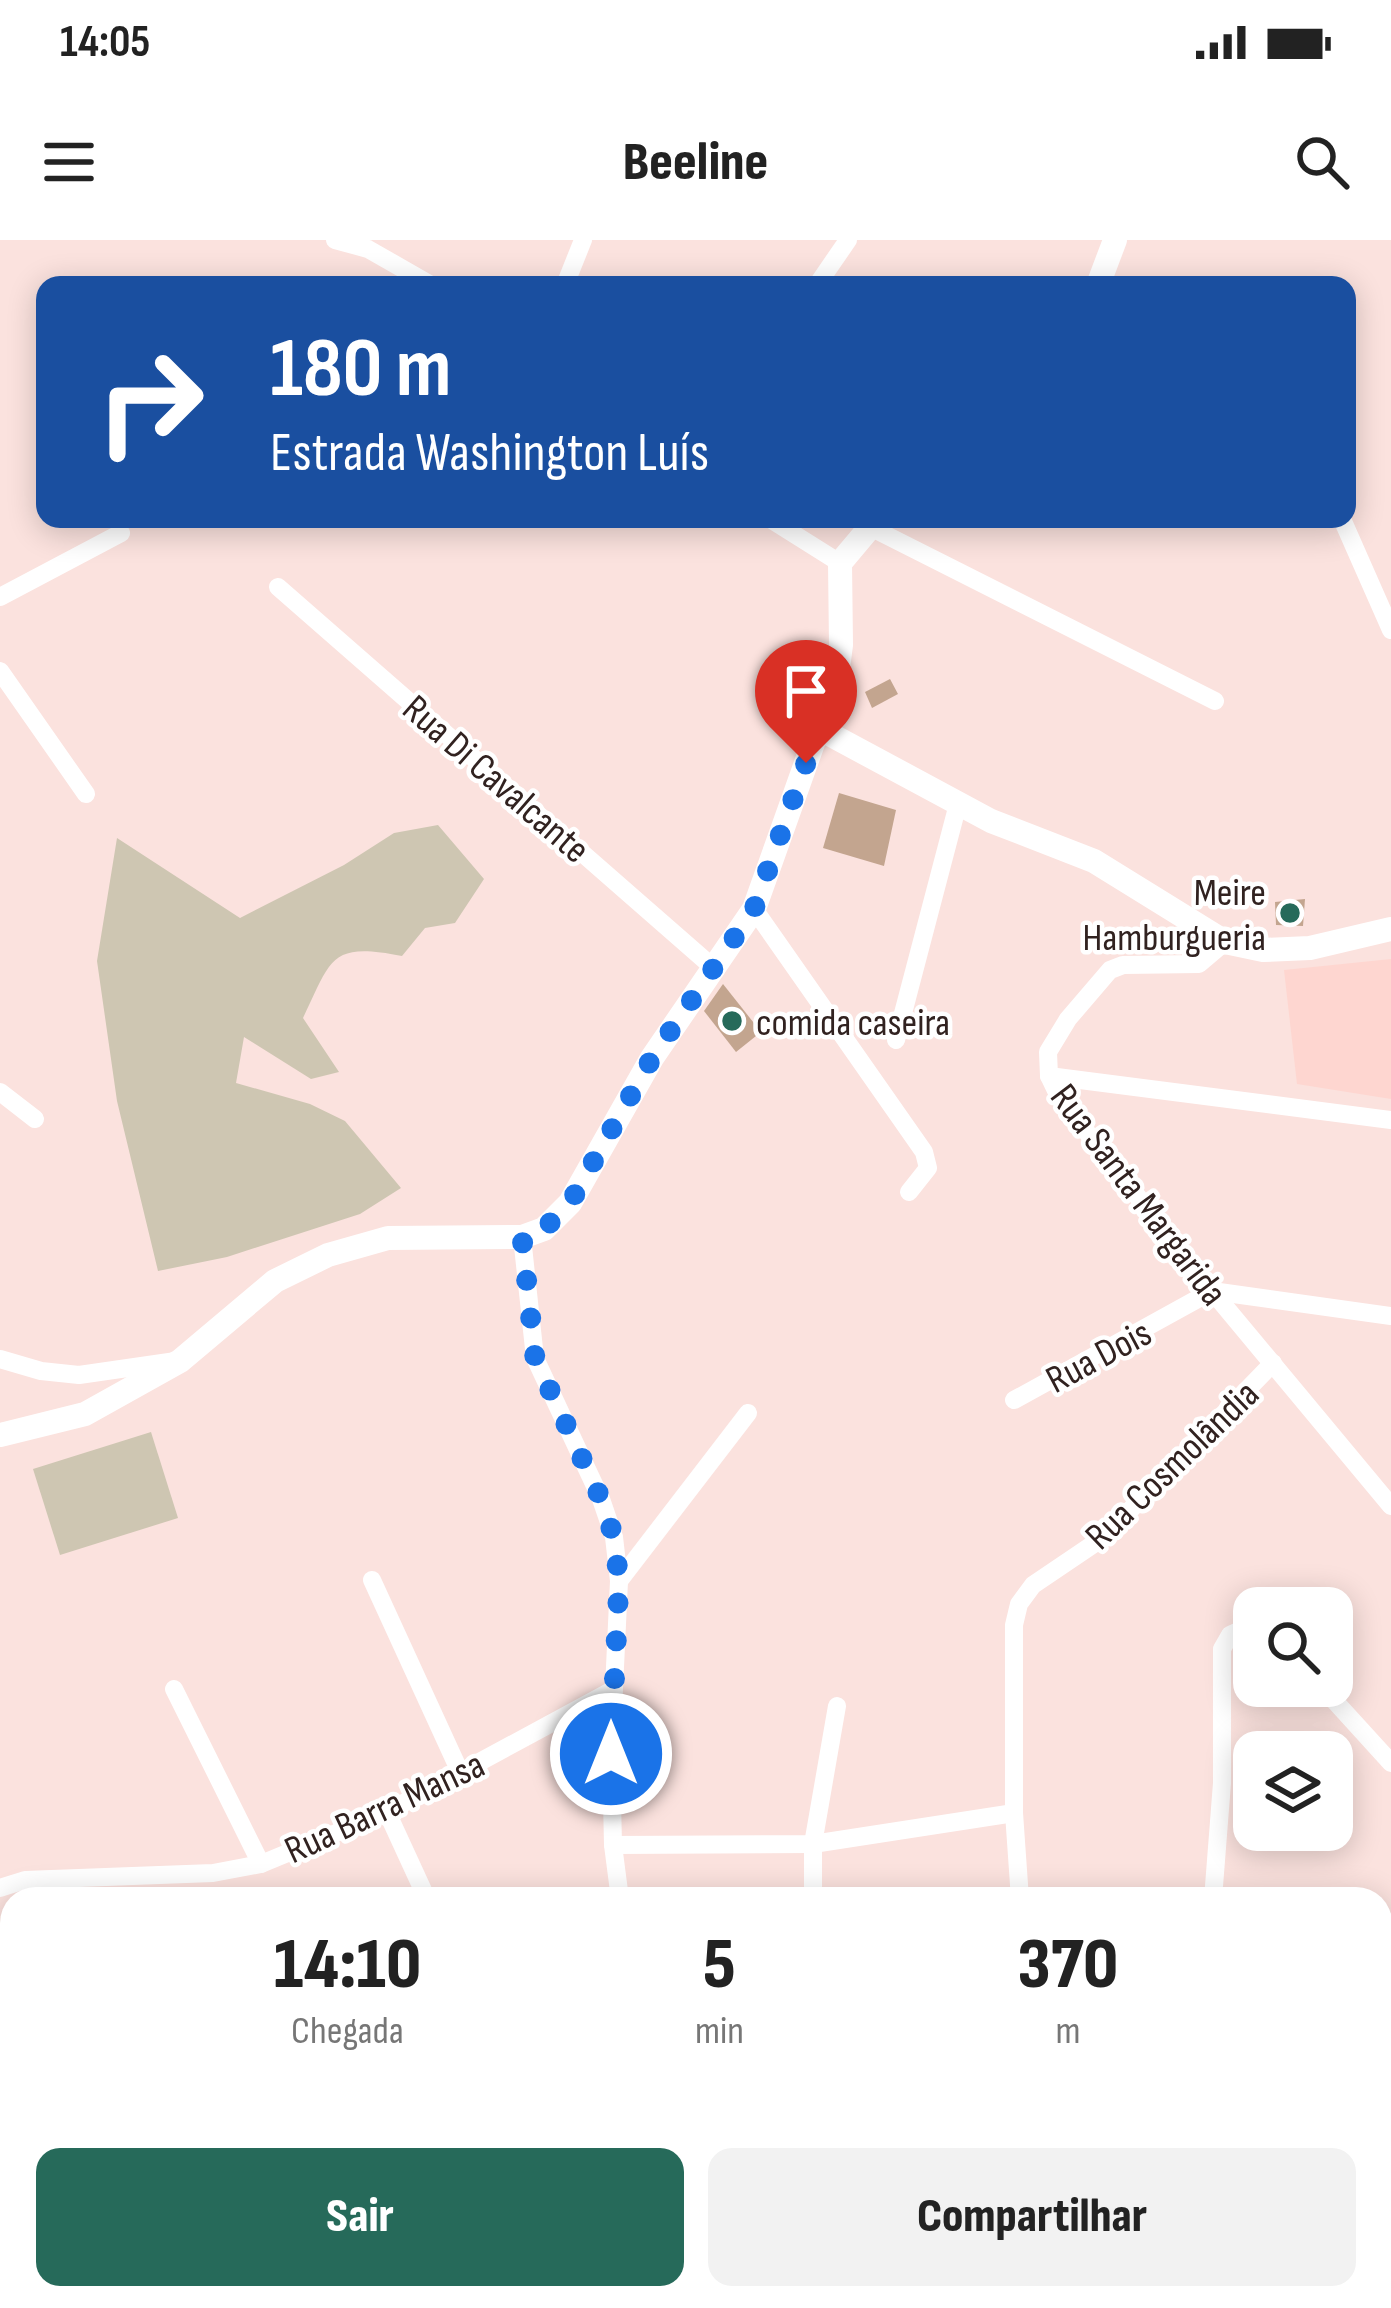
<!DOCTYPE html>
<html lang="pt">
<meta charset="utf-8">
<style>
body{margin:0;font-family:"Sofia Sans Condensed",sans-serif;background:#f2f2f2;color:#222;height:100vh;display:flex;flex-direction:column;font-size:45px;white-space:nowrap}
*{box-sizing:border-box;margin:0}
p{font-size:39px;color:#767676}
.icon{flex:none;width:66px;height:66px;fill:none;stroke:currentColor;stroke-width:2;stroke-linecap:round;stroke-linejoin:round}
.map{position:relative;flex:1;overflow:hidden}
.drawer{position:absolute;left:0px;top:1647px;width:1392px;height:423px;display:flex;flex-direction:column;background:#fff;border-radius:36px 36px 0 0;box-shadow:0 6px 30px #0003}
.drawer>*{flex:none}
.guide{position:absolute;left:36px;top:36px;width:1320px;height:252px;border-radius:24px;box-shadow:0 6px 30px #0003;background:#1a4fa0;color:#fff;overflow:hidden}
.buttons{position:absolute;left:1233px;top:1347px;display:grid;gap:24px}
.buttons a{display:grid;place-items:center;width:120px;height:120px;border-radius:24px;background:#fff;box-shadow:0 6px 30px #0003;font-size:60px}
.pin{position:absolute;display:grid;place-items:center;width:102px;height:102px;color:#fff;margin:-123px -51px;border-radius:50% 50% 50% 0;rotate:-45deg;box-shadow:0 0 12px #0007}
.pin .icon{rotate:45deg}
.me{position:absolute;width:132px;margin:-66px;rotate:0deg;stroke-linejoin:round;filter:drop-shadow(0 0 9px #0008)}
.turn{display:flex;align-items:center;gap:42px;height:252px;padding:0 36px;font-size:54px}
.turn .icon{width:156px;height:156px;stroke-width:2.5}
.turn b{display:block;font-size:84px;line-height:102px}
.eta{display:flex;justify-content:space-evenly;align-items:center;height:204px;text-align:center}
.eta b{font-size:72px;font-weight:800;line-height:84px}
.button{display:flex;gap:24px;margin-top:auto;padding:24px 36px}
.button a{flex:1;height:138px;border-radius:24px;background:#266a5a;color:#fff;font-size:48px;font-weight:800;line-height:138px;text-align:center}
.button a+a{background:#f2f2f2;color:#222}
.status{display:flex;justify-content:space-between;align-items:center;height:84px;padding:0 60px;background:#fff;direction:ltr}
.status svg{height:33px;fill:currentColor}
header{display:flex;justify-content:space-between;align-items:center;height:156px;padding:0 36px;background:#fff;font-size:54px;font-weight:800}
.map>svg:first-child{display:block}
.built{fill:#fed6d0}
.green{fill:#cec6b2}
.building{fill:#c3a58f}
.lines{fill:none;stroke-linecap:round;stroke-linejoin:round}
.street{stroke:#fff;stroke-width:18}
.secondary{stroke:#fff;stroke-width:24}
.route{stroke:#1a73e8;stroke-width:21;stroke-dasharray:0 37.8}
.poi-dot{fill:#266a5a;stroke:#fff;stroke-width:4.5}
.labels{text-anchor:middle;stroke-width:9;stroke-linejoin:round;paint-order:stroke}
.street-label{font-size:39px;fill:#312220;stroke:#fff}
.poi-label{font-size:39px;fill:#312220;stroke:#fff;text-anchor:end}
</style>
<div class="status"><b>14:05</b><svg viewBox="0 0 49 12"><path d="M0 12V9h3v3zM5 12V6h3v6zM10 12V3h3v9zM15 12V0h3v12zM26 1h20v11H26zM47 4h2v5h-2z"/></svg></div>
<header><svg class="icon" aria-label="menu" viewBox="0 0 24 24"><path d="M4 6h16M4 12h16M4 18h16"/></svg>Beeline<svg class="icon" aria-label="search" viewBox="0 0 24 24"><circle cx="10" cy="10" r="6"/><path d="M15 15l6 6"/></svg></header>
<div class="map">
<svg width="1391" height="2068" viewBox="0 0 1391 2068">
<rect width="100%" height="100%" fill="#fbe2de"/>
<path class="built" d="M1391 719V859L1297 844 1284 730Z"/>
<g class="green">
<path d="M438 585 484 639 455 683 425 688 402 716C330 702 332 718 303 778L339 832 311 839 244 797 236 843 310 864 345 881 401 948 360 974 227 1017 158 1031 117 861 97 721 117 598 240 678 344 625 394 593Z"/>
<path d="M151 1192 178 1278 60 1315 33 1229Z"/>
<path d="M0 1850 12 1855V2058H159L167 2068H0Z"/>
</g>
<g class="building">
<path d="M890 439 898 454 872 468 865 452Z"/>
<path d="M839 553 896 570 884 626 823 608Z"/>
<path d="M1305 659 1303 686 1276 685 1275 662Z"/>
<path d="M723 744 761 792 736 812 704 771Z"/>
</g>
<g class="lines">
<g class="street">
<path d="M335 0 368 9 431 45"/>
<path d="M565 45 583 0"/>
<path d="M817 45 848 0"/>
<path d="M770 279 840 323"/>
<path d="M1342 279 1391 390"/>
<path d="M870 287 1215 461"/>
<path d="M278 347 716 730"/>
<path d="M0 357 121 293"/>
<path d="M0 431 86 554"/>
<path d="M754 669 924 912 928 928 909 952"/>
<path d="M1225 702 1199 724 1123 725 1110 730 1068 779 1048 812 1049 836 1059 857 1212 1051 1391 1266"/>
<path d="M896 800 958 564"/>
<path d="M1049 836 1391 880"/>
<path d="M0 852 35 879"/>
<path d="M522 997 535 1118 601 1259 614 1297 619 1341 611 1513 613 1605 620 1659"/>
<path d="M0 1119 41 1131 79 1135 176 1121"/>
<path d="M1014 1160 1212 1051 1391 1076"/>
<path d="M372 1340 460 1532"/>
<path d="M619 1341 748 1173"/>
<path d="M1321 1446 1391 1523"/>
<path d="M174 1449 261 1624"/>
<path d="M387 1572 427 1659"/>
<path d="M613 1605 813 1604 1014 1573"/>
<path d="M0 1648 25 1640 213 1633 261 1624 387 1572 611 1451"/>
<path d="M813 1659V1604L837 1466"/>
<path d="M1020 1659 1014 1573V1385L1019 1364 1033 1345 1104 1297 1273 1123"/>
<path d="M1213 1659 1222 1543V1409L1230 1395 1254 1384"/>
<path d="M1380 1692 1391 1682"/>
<path d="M0 1748 12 1751"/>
<path d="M1380 1974 1391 1965"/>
<path d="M1380 1983 1391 1990"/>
<path d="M843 2058 849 2068"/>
<path d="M267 2068 270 2058"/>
<path d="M1267 2068 1281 2058"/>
</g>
<g class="secondary">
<path d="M1098 45 1115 0"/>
<path d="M820 489 991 581 1094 621 1225 702 1263 710 1310 708 1391 689"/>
<path d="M0 1195 85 1174 180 1121 275 1041 328 1015 388 998 522 997 544 989 570 963 652 818 754 669 837 436 841 405 840 323 877 279"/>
</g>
</g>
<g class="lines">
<path class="route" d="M611 1514 619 1341 614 1297 601 1259 535 1118 522 997 544 989 570 963 652 818 754 669 806 523"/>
</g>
<g class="poi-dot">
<circle cx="1290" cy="673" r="12"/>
<circle cx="732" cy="781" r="12"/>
</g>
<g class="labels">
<g class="street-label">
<text transform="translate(497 538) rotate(41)" y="14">Rua Di Cavalcante</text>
<text transform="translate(1140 954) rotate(53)" y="14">Rua Santa Margarida</text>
<text transform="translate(1098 1115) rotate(-28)" y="14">Rua Dois</text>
<text transform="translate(1171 1224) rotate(-44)" y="14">Rua Cosmolândia</text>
<text transform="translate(384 1566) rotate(-25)" y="14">Rua Barra Mansa</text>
</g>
<g class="poi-label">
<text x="1266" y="665">Meire<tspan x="1266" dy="45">Hamburgueria</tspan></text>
<text x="756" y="795" text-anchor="start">comida caseira</text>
</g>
</g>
</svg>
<div class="buttons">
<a><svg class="icon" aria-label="search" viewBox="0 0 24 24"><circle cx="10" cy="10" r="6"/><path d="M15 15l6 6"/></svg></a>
<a><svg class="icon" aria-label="layers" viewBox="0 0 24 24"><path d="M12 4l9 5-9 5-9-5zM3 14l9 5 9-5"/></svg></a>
</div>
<div class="pin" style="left:806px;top:523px;background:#d93025"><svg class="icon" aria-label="arrive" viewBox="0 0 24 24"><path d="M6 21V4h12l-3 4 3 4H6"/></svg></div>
<svg class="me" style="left:611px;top:1514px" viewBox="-20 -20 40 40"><circle r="17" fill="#1a73e8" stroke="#fff" stroke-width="3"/><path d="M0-11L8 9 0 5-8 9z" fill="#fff"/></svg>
<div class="guide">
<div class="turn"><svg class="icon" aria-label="right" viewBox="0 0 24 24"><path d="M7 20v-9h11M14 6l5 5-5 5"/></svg><div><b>180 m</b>Estrada Washington Luís</div></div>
</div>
<section class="drawer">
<div class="eta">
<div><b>14:10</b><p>Chegada</p></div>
<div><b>5</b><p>min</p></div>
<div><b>370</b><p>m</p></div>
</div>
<div class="button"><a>Sair</a><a>Compartilhar</a></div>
</section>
</div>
